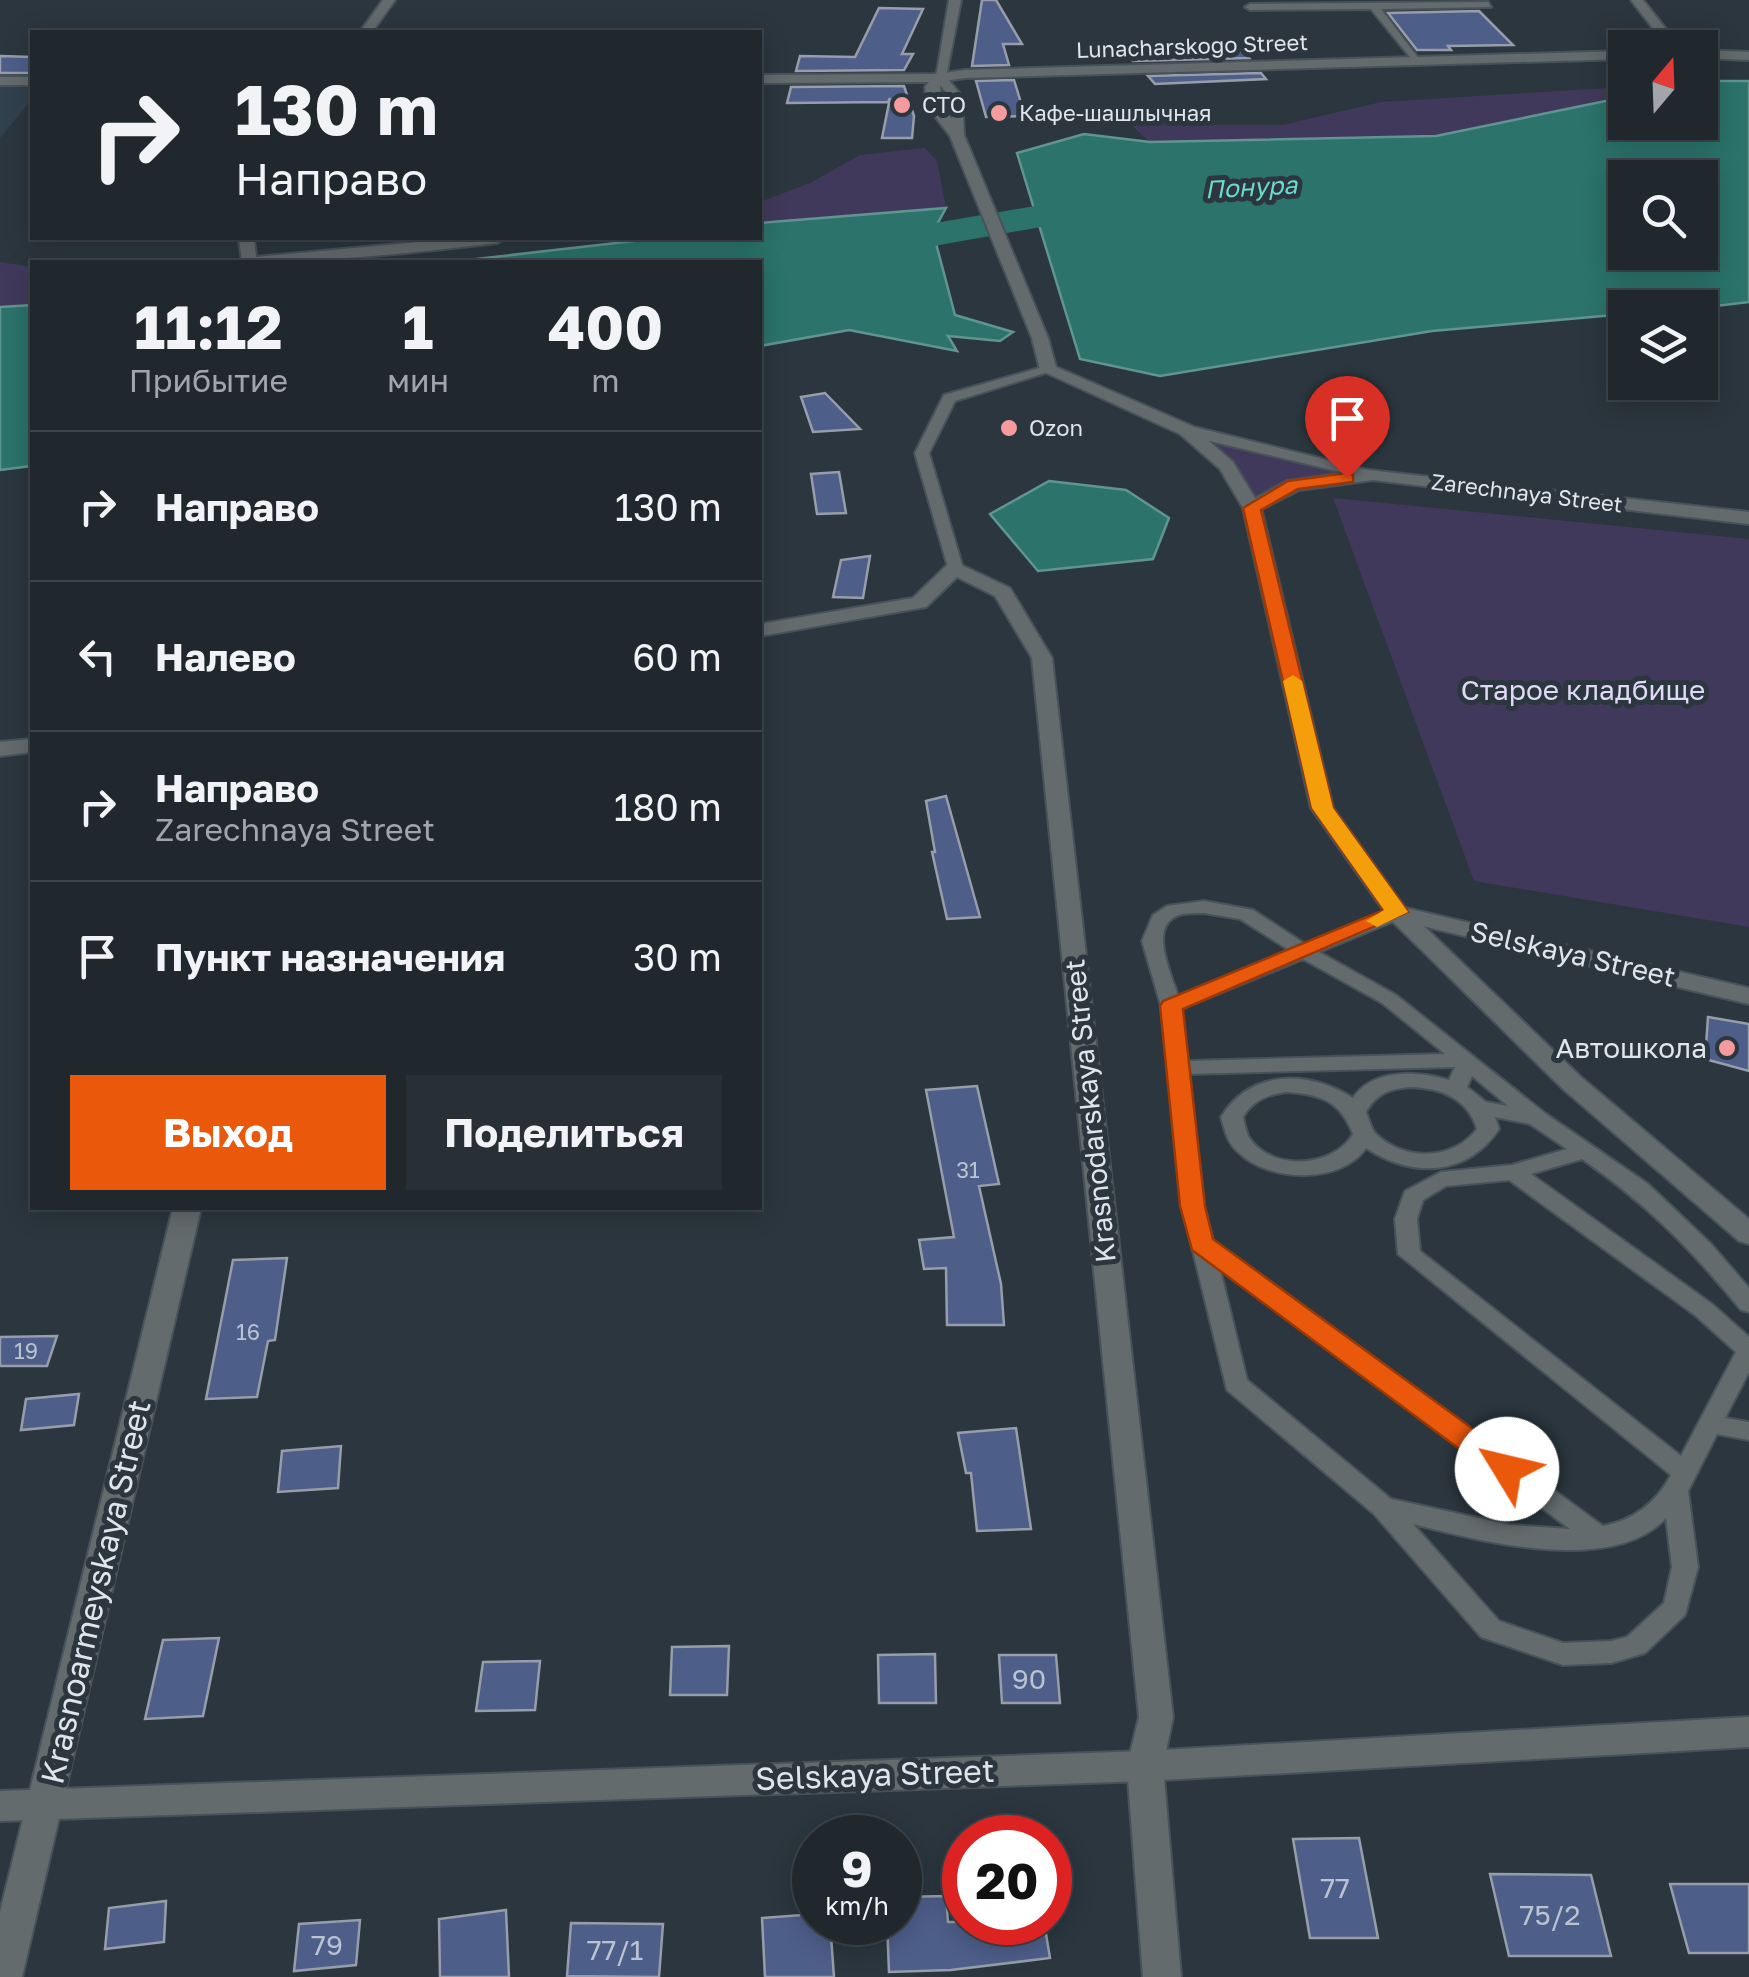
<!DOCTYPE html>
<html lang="ru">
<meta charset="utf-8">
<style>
body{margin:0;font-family:"Golos Text",sans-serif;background:#283036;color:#f1f3f6;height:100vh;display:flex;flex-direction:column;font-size:38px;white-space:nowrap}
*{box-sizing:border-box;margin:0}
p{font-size:32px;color:#a2a6aa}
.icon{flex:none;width:55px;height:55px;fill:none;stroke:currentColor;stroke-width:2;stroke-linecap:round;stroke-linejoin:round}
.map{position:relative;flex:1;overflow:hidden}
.drawer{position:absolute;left:30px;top:260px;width:732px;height:950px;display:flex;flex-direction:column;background:#20282e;border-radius:0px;box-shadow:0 5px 25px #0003,0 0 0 2px #3d444a}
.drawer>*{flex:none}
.hud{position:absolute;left:30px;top:30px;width:732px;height:210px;border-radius:0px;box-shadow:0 5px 25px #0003,0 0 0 2px #3d444a;background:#20282e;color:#f1f3f6;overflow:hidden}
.needle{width:65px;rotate:19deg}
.tools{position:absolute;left:1608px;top:30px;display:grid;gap:20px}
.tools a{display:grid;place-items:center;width:110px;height:110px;border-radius:0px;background:#20282e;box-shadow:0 5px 25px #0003,0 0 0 2px #3d444a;font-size:50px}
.speed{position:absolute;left:792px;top:1815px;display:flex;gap:20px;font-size:50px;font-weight:700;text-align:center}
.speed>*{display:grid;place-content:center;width:130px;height:130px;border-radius:50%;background:#20282e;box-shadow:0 5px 25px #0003,0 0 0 2px #3d444a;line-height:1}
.speed small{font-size:25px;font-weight:400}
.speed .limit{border:15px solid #d22;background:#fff;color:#111}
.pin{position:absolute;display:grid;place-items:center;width:85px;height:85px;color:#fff;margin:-102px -42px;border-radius:50% 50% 50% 0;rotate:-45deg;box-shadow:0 0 10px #0007}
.pin .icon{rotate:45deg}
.me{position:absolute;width:110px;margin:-55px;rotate:306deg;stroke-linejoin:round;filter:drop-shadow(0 0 8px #0008)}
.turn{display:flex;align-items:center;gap:35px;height:210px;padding:0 40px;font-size:45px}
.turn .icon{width:130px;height:130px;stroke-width:2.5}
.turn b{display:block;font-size:70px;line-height:85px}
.eta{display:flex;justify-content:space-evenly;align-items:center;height:170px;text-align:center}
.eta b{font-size:60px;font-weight:700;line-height:70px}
.action{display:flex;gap:20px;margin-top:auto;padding:20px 40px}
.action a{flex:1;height:115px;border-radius:0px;background:#ea580c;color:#fff;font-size:40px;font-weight:700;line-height:115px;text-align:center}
.action a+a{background:#283036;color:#f1f3f6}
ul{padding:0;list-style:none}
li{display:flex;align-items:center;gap:30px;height:150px;padding:0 40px;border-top:2px solid #3d444a}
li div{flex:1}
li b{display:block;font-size:38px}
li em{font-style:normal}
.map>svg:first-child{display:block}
.built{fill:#31414d}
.green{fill:#41395b}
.water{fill:#2b736b;stroke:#619591;stroke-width:2.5;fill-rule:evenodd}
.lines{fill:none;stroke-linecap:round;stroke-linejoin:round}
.river{fill:#2b736b;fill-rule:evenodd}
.building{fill:#4d5e89;stroke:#979daa;stroke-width:2.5}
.service-casing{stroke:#48525a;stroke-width:4}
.minor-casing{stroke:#48525a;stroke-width:4}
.tertiary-casing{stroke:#48525a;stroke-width:4}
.service{fill:#646b6d;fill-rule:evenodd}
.minor{fill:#646b6d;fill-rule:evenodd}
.tertiary{fill:#646b6d;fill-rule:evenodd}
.route{fill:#ea580c;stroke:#983908;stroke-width:2.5}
.slow{fill:#f59e0b}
.poi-dot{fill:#f59b9e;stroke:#2b363e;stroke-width:4}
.labels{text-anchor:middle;stroke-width:10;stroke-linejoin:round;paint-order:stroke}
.far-street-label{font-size:22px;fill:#dfe5eb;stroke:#2b363e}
.far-poi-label{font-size:22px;fill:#dfe5eb;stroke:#2b363e;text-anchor:start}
.number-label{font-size:22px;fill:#bac3d2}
.far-water-label{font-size:25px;font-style:italic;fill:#6cd9cc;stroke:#2b363e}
.park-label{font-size:28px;fill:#dfd9f6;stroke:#2b363e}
.street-label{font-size:28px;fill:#dfe5eb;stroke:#2b363e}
.poi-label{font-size:28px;fill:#dfe5eb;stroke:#2b363e;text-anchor:end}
.near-number-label{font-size:28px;fill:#bac3d2}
.near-street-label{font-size:32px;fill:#dfe5eb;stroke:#2b363e}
</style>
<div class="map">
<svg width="1749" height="1977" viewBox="0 0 1749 1977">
<rect width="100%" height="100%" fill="#2b363e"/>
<path class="built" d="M0 86H32V99L0 138Z"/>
<g class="green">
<path d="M1625 87V97L1436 136 1150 142 1129 123 1128 106 1173 125H1283L1381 102Z"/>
<path d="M925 148 937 161 946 208 760 223V202L810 183 860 155Z"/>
<path d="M0 262 32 267V305L0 307Z"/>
<path d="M1186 430 1373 475 1294 485 1252 508 1227 466Z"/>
<path d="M1333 498 1749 539V927L1474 881Z"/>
</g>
<g class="water">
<path d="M1700 81H1749V302L1699 308H1625V314L1432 331 1160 376 1080 359 1017 153 1084 134 1150 142 1436 136 1625 97V122H1700ZM1625 178H1700V252H1625Z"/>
<path d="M946 208 933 232 955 315 1013 332 1000 341 948 336 957 351 849 330 760 346V262H450L660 238H760V223Z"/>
<path d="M32 305V466L0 470V307Z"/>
<path d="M1049 481 1126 490 1169 518 1153 559 1038 571 990 514Z"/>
</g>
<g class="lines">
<path class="river" d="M1122 191 1136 194 1141 202 1136 210 760 277V262H742L746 256 760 253Z"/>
</g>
<g class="building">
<path d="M982 0H996L1022 44H1003L1009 65 972 66Z"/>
<path d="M879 8 923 9 902 54H913L904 70 796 71 800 56 855 57Z"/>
<path d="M1479 11 1513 45 1448 46 1451 50H1417L1388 13Z"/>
<path d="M1243 51 1249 58 1133 61 1126 54Z"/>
<path d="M0 56 32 57V73H0Z"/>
<path d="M1261 73 1266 79 1155 84 1148 76Z"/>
<path d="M1014 80 1025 116 986 117 976 81Z"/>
<path d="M904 86 914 116 912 138H882L890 98 888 102 787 103 791 87Z"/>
<path d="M825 393 860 429 813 432 801 397Z"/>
<path d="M839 472 846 513 817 514 811 474Z"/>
<path d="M870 556 863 598 833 597 841 560Z"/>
<path d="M946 796 980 917 947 919 932 852H935L926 801Z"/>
<path d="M1708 1017 1749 1024V1071L1705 1059Z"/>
<path d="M977 1086 999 1184 979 1186 1001 1284 1004 1325H947L946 1268 924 1269 919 1240 954 1237 926 1090Z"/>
<path d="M287 1258 275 1340 268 1341 257 1397 206 1399 233 1260Z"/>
<path d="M57 1336 47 1366H0V1337Z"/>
<path d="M79 1394 74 1425 21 1430 26 1399Z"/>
<path d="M1016 1428 1031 1529 977 1531 971 1473H966L958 1433Z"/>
<path d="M341 1446 338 1488 278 1492 282 1451Z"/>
<path d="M219 1638 203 1716 145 1719 163 1640Z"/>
<path d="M729 1646 727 1695H670L672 1647Z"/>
<path d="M935 1654 936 1703H879L878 1655Z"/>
<path d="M999 1655H1056L1060 1703H1002Z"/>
<path d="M540 1661 535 1710 476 1711 483 1662Z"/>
<path d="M1359 1838 1378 1938H1310L1293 1839Z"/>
<path d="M1490 1874 1591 1875 1611 1956H1509Z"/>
<path d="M1670 1884H1749V1953H1689Z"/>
<path d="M946 1896 948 1922H1044L1050 1958 951 1970 889 1972 887 1922H900V1897Z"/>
<path d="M166 1901 164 1942 105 1949 109 1908Z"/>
<path d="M506 1910 509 1977H440L439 1919Z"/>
<path d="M815 1914V1922H830L834 1977H765L762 1918Z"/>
<path d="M360 1920 356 1965 294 1971 299 1924Z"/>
<path d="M571 1923 663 1924 659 1977 567 1976Z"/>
</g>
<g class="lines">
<g class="service-casing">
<g id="service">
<path d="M1488 2 1491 7 1381 9 1419 59 1414 62 1371 9 1250 10 1245 7 1250 4Z"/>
<path d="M1043 367 1055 370 955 401 929 453 963 568 961 571H949L915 453 944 395Z"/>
<path d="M1204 901 1253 910 1305 944 1390 909H1404L1407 913 1404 917 1319 952 1396 995 1546 1114 1648 1184 1711 1244 1749 1288V1312L1741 1310C1690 1248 1648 1205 1582 1159L1531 1174 1712 1304 1749 1337V1372L1725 1418 1749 1422V1440L1717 1434 1688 1491 1698 1567 1685 1615 1645 1653 1611 1663 1563 1665 1481 1637 1374 1514 1227 1390 1182 1206 1161 1006 1142 941 1153 915 1167 906ZM1204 913 1240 919 1289 950 1178 996C1172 975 1147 926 1179 915 1186 913 1197 913 1204 913ZM1303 959 1382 1003 1445 1054 1187 1061 1181 1009ZM1455 1067 1449 1080C1418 1071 1373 1068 1353 1098 1308 1070 1251 1069 1221 1117 1225 1131 1227 1142 1238 1152 1268 1182 1341 1185 1366 1148 1412 1178 1467 1177 1499 1129L1495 1117 1530 1124 1567 1149 1512 1165 1441 1172 1405 1191 1395 1219 1398 1254 1671 1475C1656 1503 1634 1520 1603 1526L1213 1241 1204 1206 1189 1074ZM1472 1076 1508 1106 1486 1102 1467 1087ZM1410 1087C1440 1088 1467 1097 1477 1129 1454 1160 1405 1162 1376 1134 1371 1129 1369 1119 1366 1112 1376 1094 1389 1089 1410 1087ZM1286 1092C1321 1094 1340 1101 1353 1134 1334 1167 1274 1172 1250 1139 1246 1133 1245 1125 1243 1117 1253 1100 1267 1095 1286 1092ZM1509 1180 1696 1316 1736 1352 1681 1456 1420 1251 1417 1219 1423 1200 1446 1186ZM1220 1269 1570 1529 1510 1525 1391 1499 1247 1380ZM1666 1518 1672 1567 1664 1603 1627 1637 1611 1641 1563 1643 1499 1621 1413 1524C1480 1541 1612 1576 1666 1518Z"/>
</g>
</g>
<g class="minor-casing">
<g id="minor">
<path d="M383 0H395L372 32H360Z"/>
<path d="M1631 0H1643L1681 48H1668Z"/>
<path d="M1700 50 1749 52V60L1700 58Z"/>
<path d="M1625 51V59L965 78 938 82 760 83V75L938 74 965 70Z"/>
<rect x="0" y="77" width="32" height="8"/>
<path d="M239 238H254L256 257 463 238H505L497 243C412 253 328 262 242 262Z"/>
<path d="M1186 425 1368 470 1749 512V524L1373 480 1299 490 1252 514 1245 512V504L1287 481 1345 473 1180 434 1177 430Z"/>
<path d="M955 562 1010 588 1052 658 1173 1717 1163 1766 1181 1977H1143L1127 1766 1139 1717 1032 658 995 596 957 577 926 607 760 636V624L913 598 948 564Z"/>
<path d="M32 739V752L0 756V742Z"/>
<path d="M1397 906 1749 988V1004L1389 918 1385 913 1389 908Z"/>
<path d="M173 1208H201L22 1977H0V1912Z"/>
</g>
</g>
<g class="tertiary-casing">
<g id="tertiary">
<path d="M949 0H961L946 77 962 96 964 135 1048 338 1056 367 1192 426 1233 462 1261 508 1333 808 1405 908 1581 1077 1749 1219V1244L1739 1241 1563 1089 1389 918 1311 808 1243 508 1220 469 1180 434 1040 370 1032 338 950 136 927 106 925 87 937 72ZM940 85 949 96 952 119 941 106Z"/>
<path d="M1749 1717V1747L1145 1781 0 1821V1791L1145 1751Z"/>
</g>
</g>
<use href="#service" class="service"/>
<use href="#minor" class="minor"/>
<use href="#tertiary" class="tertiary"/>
</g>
<path class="route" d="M1347 473 1353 475V482L1298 489 1261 510 1333 808 1408 912 1183 1009 1205 1206 1213 1239 1517 1461 1521 1469 1517 1477 1507 1480 1497 1477 1192 1250 1180 1206 1160 1006 1163 1001 1384 910 1312 808 1243 508 1288 481Z"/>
<path class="slow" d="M1293 675 1302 681 1333 808 1408 912 1377 927 1366 921 1384 910 1312 808 1283 681Z"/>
<g class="poi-dot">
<circle cx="902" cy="105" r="10"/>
<circle cx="999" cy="113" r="10"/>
<circle cx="1009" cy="428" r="10"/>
<circle cx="1727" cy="1048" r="10"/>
</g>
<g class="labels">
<g class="far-street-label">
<text transform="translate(1192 46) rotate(-2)" y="8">Lunacharskogo Street</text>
<text transform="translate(1527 493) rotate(7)" y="8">Zarechnaya Street</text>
</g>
<g class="far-poi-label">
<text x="922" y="113">СТО</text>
<text x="1019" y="121">Кафе-шашлычная</text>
<text x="1029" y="436">Ozon</text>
</g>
<g class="number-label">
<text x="968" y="1178">31</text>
<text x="248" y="1340">16</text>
<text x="26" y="1359">19</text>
</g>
<g class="far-water-label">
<text transform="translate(1251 187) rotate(-3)" y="9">Понура</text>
</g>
<g class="park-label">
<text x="1583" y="700">Старое кладбище</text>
</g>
<g class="street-label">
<text transform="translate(1573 954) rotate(13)" y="10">Selskaya Street</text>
<text transform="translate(1090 1111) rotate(-96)" y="10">Krasnodarskaya Street</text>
</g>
<g class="poi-label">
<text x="1707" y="1058">Автошкола</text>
</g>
<g class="near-number-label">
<text x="1029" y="1689">90</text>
<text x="1335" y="1898">77</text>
<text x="1550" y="1925">75/2</text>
<text x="327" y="1955">79</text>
<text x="615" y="1960">77/1</text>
</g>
<g class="near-street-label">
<text transform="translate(96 1592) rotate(-77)" y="11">Krasnoarmeyskaya Street</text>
<text transform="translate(875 1775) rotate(-2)" y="11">Selskaya Street</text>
</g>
</g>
</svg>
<div class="tools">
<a><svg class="needle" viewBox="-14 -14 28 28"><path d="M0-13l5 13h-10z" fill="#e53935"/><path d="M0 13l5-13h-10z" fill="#a2a6aa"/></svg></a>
<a><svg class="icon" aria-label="search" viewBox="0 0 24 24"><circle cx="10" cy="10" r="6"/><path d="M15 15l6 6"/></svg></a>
<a><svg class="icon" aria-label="layers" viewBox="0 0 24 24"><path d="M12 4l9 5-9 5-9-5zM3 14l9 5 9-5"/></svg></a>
</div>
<div class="speed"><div>9<small>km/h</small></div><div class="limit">20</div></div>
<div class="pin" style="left:1347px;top:478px;background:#d93025"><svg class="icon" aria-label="arrive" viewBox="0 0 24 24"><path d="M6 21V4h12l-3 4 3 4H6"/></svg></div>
<svg class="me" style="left:1507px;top:1469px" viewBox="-20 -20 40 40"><circle r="19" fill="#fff"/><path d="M0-13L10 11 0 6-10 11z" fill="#ea580c"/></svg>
<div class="hud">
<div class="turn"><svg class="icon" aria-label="right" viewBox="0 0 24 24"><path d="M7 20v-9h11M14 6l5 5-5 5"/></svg><div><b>130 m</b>Направо</div></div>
</div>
<section class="drawer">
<div class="eta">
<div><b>11:12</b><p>Прибытие</p></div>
<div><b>1</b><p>мин</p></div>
<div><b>400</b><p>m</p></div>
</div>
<ul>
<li><svg class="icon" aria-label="right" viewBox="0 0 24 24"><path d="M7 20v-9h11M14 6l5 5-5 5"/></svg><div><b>Направо</b></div><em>130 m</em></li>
<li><svg class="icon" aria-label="left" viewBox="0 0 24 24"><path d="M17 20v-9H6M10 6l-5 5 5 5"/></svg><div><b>Налево</b></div><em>60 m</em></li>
<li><svg class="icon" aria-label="right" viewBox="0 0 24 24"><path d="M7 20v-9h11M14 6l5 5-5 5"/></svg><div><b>Направо</b><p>Zarechnaya Street</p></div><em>180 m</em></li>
<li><svg class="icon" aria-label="arrive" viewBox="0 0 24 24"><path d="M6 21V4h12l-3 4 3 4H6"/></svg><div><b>Пункт назначения</b></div><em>30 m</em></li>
</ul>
<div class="action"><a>Выход</a><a>Поделиться</a></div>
</section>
</div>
